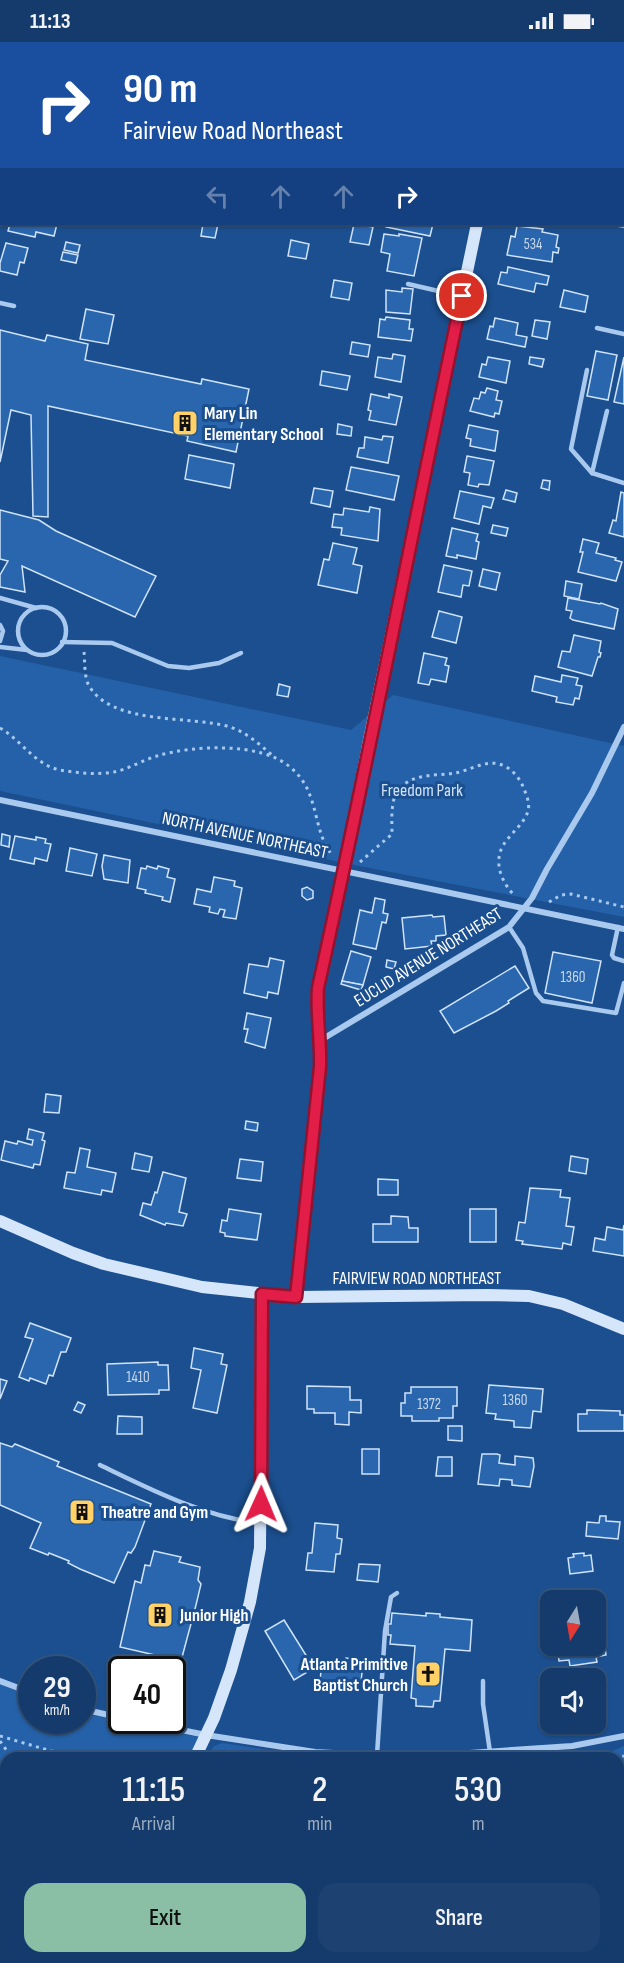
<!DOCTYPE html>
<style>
body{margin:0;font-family:"Sofia Sans Condensed",sans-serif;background:#1d4271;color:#f1f3f6;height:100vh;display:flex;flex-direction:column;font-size:22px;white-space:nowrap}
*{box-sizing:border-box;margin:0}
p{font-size:20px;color:#9dadc1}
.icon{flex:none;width:33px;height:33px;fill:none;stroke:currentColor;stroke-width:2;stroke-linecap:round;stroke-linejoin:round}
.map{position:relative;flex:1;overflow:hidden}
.details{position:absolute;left:0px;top:1710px;width:624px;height:212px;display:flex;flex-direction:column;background:#143b6b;border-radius:18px 18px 0 0;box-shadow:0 2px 4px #0004,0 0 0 2px #33557e}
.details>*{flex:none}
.top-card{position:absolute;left:0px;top:0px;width:624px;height:183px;box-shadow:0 2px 4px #0004,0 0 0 2px #33557e;background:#1a4fa0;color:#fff;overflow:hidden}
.needle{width:39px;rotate:191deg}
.fabs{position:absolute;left:540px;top:1548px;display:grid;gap:12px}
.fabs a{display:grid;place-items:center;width:66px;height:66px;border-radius:12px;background:#143b6b;box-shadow:0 2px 4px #0004,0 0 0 2px #33557e;font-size:30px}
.speed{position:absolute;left:18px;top:1614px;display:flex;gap:12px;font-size:30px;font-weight:700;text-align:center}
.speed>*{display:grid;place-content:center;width:78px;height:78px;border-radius:50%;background:#143b6b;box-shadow:0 2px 4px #0004,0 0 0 2px #33557e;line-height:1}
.speed small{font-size:15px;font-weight:400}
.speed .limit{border:3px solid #111;border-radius:9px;background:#fff;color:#111}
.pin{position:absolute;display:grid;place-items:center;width:51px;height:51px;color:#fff;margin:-26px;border:3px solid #fff;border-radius:50%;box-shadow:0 2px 6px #0007}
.me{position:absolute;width:66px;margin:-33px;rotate:1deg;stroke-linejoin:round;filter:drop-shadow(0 0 4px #0008)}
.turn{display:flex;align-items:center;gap:21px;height:126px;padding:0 24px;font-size:27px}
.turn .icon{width:78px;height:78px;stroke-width:2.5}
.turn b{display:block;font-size:42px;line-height:51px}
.lanes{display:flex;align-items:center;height:57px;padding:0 24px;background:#0003;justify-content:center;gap:30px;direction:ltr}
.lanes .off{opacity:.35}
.eta{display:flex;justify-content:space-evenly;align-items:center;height:102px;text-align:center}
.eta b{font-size:36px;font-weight:600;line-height:42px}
.cta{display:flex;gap:12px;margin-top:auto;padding:12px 24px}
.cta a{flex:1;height:69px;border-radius:18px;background:#8abfa5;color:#111;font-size:24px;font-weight:600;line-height:69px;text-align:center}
.cta a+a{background:#1d4271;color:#f1f3f6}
.status{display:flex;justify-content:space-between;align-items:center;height:42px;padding:0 30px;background:#143b6b;direction:ltr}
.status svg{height:16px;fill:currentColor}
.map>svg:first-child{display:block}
.green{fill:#2461a8}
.building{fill:#2a66ad;stroke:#cfe3fa;stroke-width:1.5}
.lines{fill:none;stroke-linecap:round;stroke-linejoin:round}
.path{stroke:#a9c9ee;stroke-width:3;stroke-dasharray:3 4.5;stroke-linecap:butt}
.lane{stroke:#a9c9ee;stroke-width:4.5}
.street{stroke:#a9c9ee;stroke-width:6}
.secondary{stroke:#d6e6fa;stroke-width:12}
.highway{stroke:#fff;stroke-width:18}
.route-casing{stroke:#92132f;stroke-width:15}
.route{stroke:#e11d48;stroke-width:10}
.labels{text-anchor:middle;stroke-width:6;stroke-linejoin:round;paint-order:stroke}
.number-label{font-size:15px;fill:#cad9ea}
.poi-label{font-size:18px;font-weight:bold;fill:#fff;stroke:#1b4f8f;text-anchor:start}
.park-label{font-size:18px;fill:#cfe3fa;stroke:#1b4f8f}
.street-label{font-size:18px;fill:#fff;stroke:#1b4f8f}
</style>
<div class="status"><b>11:13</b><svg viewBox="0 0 49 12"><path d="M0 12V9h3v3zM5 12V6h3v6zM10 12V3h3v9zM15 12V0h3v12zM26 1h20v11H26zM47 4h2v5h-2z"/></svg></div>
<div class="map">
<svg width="624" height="1921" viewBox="0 0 624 1921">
<rect width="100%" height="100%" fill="#1b4f8f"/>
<g class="green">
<path d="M0 614 351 688 393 653 624 704V875L354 823 0 749Z"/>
<path d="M0 1635 31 1650 32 1678H82L83 1671 202 1696 192 1716H6V1800L0 1796Z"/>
<path d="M222 1701 324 1716H206L214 1704Z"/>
<path d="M624 1704V1841H618V1716H596Z"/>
</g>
<g class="building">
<path d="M10 182H57L54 194 36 190 35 195 8 189Z"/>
<path d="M203 182H218L215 196 201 194Z"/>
<path d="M354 182 373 185 369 203 350 200Z"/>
<path d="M387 182H386H433L430 194 386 185Z"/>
<path d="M517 184 543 187 542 190 558 193 556 205 559 206 558 211 553 210 552 220 507 213 511 194 515 195Z"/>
<path d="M384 192 399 194V192L422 196 414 234 387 229 390 212 381 210Z"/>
<path d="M291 198 309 202 306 217 288 214Z"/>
<path d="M66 200 80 203 78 211 64 208Z"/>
<path d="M6 201 28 206 24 221 20 220 17 233 0 229V221Z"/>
<path d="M63 210 78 213 76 221 61 218Z"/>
<path d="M508 225 549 234 547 243 536 241 534 250 498 242 501 230 507 231Z"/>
<path d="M334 238 352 241 349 258 331 255Z"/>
<path d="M402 246 413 247 410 272 386 270V248L402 250Z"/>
<path d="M564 248 588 254 585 270 560 265Z"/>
<path d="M86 267 114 273 108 302 80 297Z"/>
<path d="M386 275 410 278 409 287H413L411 299 378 295 380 277 385 278Z"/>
<path d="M495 276 518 281 516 293 527 295 525 305 487 297 490 284 493 285Z"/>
<path d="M535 278 550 280 547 297 532 294Z"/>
<path d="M0 288 45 299 47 293 88 302 85 318 201 342 202 337 249 347 236 410 187 399 188 394 48 364V475L33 474 31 373 11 368 0 420Z"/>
<path d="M352 300 370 303 368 315 350 312Z"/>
<path d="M596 309 617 313 608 358 587 354Z"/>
<path d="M393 312 405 314 401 340 375 335 378 315 392 317Z"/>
<path d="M488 315 510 319 506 341 479 335 482 322 486 323Z"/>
<path d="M530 315 544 317 542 325 529 322Z"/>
<path d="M624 315V362L614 360Z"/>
<path d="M322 329 350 334 347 348 320 343Z"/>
<path d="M487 346 498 349 496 358 502 359 499 372 495 371 494 375 470 369 474 356 479 357 481 350 485 351Z"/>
<path d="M371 352 389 356V352L402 355 396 383 369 378 371 369 368 368Z"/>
<path d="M338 382 352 385 351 394 337 392Z"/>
<path d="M469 383 498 389 495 409 470 404 471 397 466 396Z"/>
<path d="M383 394 393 395 388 421 357 415 359 406H364L365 395 382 398Z"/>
<path d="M189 413 234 422 230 446 185 437Z"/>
<path d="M467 414 494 419 489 443 479 442 478 445 468 443 470 431 464 430Z"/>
<path d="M351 425 399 434 394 458 346 448Z"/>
<path d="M543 438 550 439 549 448 541 446Z"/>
<path d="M314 446 333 449 330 465 311 461Z"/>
<path d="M506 448 517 451 515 460 503 457Z"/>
<path d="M460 449 494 456 491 466 483 464 479 482 454 476Z"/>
<path d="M621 450 624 451V495L609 491 613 478 616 479Z"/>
<path d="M370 465 380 467 378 499 341 493 342 486 332 485 334 472 343 473 344 466 369 470Z"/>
<path d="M0 468 39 478 56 489 156 534 135 575 22 524 25 550 0 545V533L8 519 0 517Z"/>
<path d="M493 483 508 486 506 494 491 491Z"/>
<path d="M452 486 478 492 476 499 479 500 476 517 457 513V516L446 514Z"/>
<path d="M583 497 599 501 596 511 616 516 615 518 622 520 616 539 578 530 583 510H580Z"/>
<path d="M333 501 357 506 353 522 362 524 357 551 318 543 324 517 329 518Z"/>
<path d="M444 523 472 529 469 544 463 543 461 555 438 550Z"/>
<path d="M483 527 500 531 496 548 479 544Z"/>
<path d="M566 539 582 542 579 557 564 554Z"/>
<path d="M568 556 600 562 601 561 618 567 614 587 573 578 570 576 572 569 566 568Z"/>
<path d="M439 569 462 575 456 601 432 595Z"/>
<path d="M574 593 601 599 599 610 601 611 600 615H598L592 634 558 625 562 609 570 610Z"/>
<path d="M424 611 447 616 445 623 449 624 446 640 431 637 429 643 418 641Z"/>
<path d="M562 633 578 636 576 643 582 644 579 657 575 656 573 663 556 660 557 655 532 649 535 634 561 640Z"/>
<path d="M279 642 290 645 288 655 277 653Z"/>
<path d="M2 792 10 794 9 805 1 803Z"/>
<path d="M15 794 36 798V795L46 797 45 801 51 802 47 819 35 816 34 822 10 817Z"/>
<path d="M70 806 97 812 92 834 66 829Z"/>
<path d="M104 813 130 818 128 841 104 837 102 824Z"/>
<path d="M147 824 157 827 158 824 169 827 167 835 175 837 170 860 162 858 163 855 145 851 146 848 137 846 141 826 146 827Z"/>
<path d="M214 835 235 839 234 844 242 846 236 877 223 875 225 868 220 867 218 872 209 870 210 865 194 862 197 847 211 850Z"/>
<path d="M307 845 313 849V856L307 858 302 854V847Z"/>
<path d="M375 856 385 858 383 871 388 872 386 881 382 880 376 907 353 902 360 868 372 871Z"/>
<path d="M432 873 433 875 444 874 446 893 436 894V899H431L432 904 405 907 402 876Z"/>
<path d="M351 909 371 915 363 943 342 939Z"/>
<path d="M553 910 601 919 592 961 545 951Z"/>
<path d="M270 916 284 919 278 952 268 950 267 956 244 951 249 922 268 925Z"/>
<path d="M387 918 396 920 394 927 386 925Z"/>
<path d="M515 924 529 946 508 959 509 961 496 969 454 991 440 969Z"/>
<path d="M342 939 363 943 361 948 341 942Z"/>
<path d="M247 971 271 976 265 1006 245 1000 248 987H244Z"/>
<path d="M46 1052 61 1054 59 1071 44 1070Z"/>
<path d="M246 1079 258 1081 257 1089 245 1087Z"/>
<path d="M29 1087 44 1091 42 1098 45 1099 40 1123 34 1122 33 1126 1 1118 5 1099 17 1102 18 1099 32 1103 33 1098 27 1097Z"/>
<path d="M80 1106 90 1108 87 1125 116 1131 112 1150 102 1148 101 1153 64 1146 67 1130 75 1131Z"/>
<path d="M135 1111 152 1115 149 1130 132 1127Z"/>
<path d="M571 1114 588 1117 586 1132 569 1129Z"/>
<path d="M240 1117 263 1120 261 1139 237 1136Z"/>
<path d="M163 1130 186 1136 179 1170 187 1172 183 1184 166 1181 165 1183 140 1173 143 1161 151 1163 155 1150 157 1151Z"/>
<path d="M378 1137 398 1138V1153H378Z"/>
<path d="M530 1146 561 1148 560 1155 570 1156 566 1184 574 1185 571 1203 563 1201 562 1207 522 1202 523 1199 516 1198 519 1180 525 1181Z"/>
<path d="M229 1167 261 1172 257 1198 225 1194V1191L220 1190 222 1178 227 1179Z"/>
<rect x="470" y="1167" width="26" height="33"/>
<path d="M391 1174 408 1175 409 1186H418V1200H373V1182H391Z"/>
<path d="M624 1183V1214L593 1209 595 1196 605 1198 607 1185 623 1188Z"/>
<path d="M30 1281 71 1296 66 1310H61L53 1334 49 1333 46 1342 30 1336 29 1339 19 1335 33 1297 25 1295Z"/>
<path d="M194 1306 223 1312 221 1322 227 1323 217 1371 193 1366 201 1328 191 1326Z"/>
<path d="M158 1320V1323H168L169 1348H159V1352L108 1353 107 1322Z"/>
<path d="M0 1337 7 1339 0 1357Z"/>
<path d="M489 1343 543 1347 541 1370 533 1369 531 1386 514 1385V1379L495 1377 496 1372 486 1371Z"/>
<path d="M307 1344 350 1345V1358H361V1371L349 1370V1383L335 1382V1371H314V1367H307Z"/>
<path d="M411 1345H457V1364H453V1376H439V1379H412V1374H401V1361H405V1351H411Z"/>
<path d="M78 1360 85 1363 81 1371 74 1368Z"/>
<path d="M587 1368 620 1369V1373H624V1389H578V1372H587Z"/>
<path d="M118 1374 142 1375V1392H117Z"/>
<path d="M448 1384H462V1399L448 1398Z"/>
<path d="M0 1401 12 1405 15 1402 59 1420 57 1424 151 1462 135 1505 131 1511 128 1510 114 1541 80 1527 68 1521 69 1519 49 1511 48 1513 30 1506 41 1481 0 1463Z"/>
<rect x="362" y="1407" width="17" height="25"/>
<path d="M482 1412H497L500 1413 499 1421 515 1423V1414L533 1416 534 1424 530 1445 512 1443V1438L500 1437 499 1444 478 1442Z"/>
<path d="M438 1415H452V1434H436Z"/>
<path d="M600 1474H606V1479L620 1480 618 1497 586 1494 587 1480 599 1481Z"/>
<path d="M315 1481 338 1483 337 1496 342 1497 340 1512H336L334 1530 306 1528 308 1511H312Z"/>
<path d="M154 1509 181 1515 179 1520 200 1525 198 1538 201 1542 196 1563 181 1619 120 1605 135 1539 141 1541 145 1523 150 1524Z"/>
<path d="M584 1511V1514L591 1513 593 1529 570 1532 568 1516 574 1515 573 1512Z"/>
<path d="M359 1522 380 1523 378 1540 357 1538Z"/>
<path d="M392 1571 426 1574V1571L440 1572V1575L472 1578 470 1609 445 1607 440 1659H434L433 1665 416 1664V1657L411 1656 415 1604 390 1602 391 1593H388V1582H391Z"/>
<path d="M596 1573H597L600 1590H603L606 1613 596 1615 597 1620 570 1624 569 1618 559 1619 557 1604H596Z"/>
<path d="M284 1578 314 1626 294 1638 265 1589Z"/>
<path d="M346 1616 363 1618 361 1642 320 1639 322 1618 345 1620Z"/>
</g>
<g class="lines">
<g class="path">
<path d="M84 610C85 619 84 632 88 642 110 684 190 673 230 685 246 690 259 702 272 713"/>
<path d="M0 686C21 698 35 723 60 728 77 731 97 733 114 730 129 727 143 718 157 714 193 703 261 700 290 725 321 750 311 788 333 814"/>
<path d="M360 820 392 792C392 778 390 758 399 747 413 731 436 734 455 731 469 729 484 718 499 722 511 725 520 736 524 747 527 754 530 762 528 769 524 782 511 791 504 802 493 819 501 839 513 852"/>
<path d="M549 860 561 853 571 852 624 865"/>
<path d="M0 1694 51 1709 125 1715 157 1712"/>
<path d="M0 1699 12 1716"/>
<path d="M176 1716 178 1710"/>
<path d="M217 1716 218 1714"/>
<path d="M615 1716 624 1714"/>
</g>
<g class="lane">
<path d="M408 242 460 254"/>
<path d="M0 261 14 264"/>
<path d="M597 286 624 292"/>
<path d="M587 328 571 407 592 431"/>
<path d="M607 369 592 431 624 441"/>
<path d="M0 556 36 566"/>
<circle cx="42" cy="589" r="24"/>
<path d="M0 583 3 589 0 599"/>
<path d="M62 600 112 601 168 624 189 626 219 621 241 611"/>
<path d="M0 605 27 608"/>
<path d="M509 885 523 906 536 951 543 959 616 971 624 941"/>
<path d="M618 885 612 913 614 916 624 919"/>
<path d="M100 1423C150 1447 202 1474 258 1481"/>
<path d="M483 1639V1662L490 1710"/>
<path d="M377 1713 385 1589 391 1555 397 1551"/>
<path d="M0 1898 6 1902"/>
<path d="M27 1916 35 1921"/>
<path d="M48 1916 58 1921"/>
<path d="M373 1916 375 1921"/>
<path d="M511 1916 512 1921"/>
<path d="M44 1921 47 1916"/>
<path d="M357 1921 363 1916"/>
</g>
<g class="street">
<path d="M0 39H2"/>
<path d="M618 182 624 183"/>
<path d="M0 758 624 887"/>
<path d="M321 998 509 885 532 856 547 827 592 751 624 685"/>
<path d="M0 1639 32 1651"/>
<path d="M82 1667 122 1676"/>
<path d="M132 1678 206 1693 315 1710 410 1715 572 1704 624 1694"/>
</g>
<g class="secondary">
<path d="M515 2V0"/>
<path d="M0 1179 73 1211 104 1222 202 1245 296 1255 487 1253 529 1254 563 1262 624 1287"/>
<path d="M296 1255 320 1025C321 998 316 972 318 946L346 817 369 698 477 182"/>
<path d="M195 1716 214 1676 231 1628 250 1560 260 1506 262 1252"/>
<path d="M87 1921 89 1916"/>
</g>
<g class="highway">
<path d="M0 1807 6 1809"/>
<path d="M618 1865 624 1866"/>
</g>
</g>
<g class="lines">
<g class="route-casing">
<path id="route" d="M261 1462 262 1252 296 1255 320 1025C321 998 316 972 318 946 369 716 413 484 462 254"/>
</g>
<use href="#route" class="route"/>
</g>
<defs>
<g id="building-square" transform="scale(1.35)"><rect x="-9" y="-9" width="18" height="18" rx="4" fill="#ffd166" stroke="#1b4f8f"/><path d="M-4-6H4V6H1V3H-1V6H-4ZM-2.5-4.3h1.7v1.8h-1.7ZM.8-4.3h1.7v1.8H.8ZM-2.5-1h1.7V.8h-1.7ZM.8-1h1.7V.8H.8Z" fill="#111"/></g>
<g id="church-square" transform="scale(1.35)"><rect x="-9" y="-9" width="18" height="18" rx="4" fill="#ffd166" stroke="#1b4f8f"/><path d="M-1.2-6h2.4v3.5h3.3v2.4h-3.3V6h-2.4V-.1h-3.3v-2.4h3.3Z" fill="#111"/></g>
</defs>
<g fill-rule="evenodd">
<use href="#building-square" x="185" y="381"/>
<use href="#building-square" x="82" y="1470"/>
<use href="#building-square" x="160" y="1573"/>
<use href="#church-square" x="428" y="1632"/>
</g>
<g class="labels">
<g class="number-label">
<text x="533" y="207">534</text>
<text x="573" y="940">1360</text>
<text x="138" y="1340">1410</text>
<text x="515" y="1363">1360</text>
<text x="429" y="1367">1372</text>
</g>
<g class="poi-label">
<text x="204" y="377">Mary Lin<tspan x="204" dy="21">Elementary School</tspan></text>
<text x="101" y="1476">Theatre and Gym</text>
<text x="180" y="1579">Junior High</text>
<text x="408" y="1628" text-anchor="end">Atlanta Primitive<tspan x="408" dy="21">Baptist Church</tspan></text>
</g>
<g class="park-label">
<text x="422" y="754">Freedom Park</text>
</g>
<g class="street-label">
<text transform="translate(245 793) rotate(12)" y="6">NORTH AVENUE NORTHEAST</text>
<text transform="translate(428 915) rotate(-32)" y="6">EUCLID AVENUE NORTHEAST</text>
<text x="417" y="1242">FAIRVIEW ROAD NORTHEAST</text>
</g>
</g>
</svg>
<div class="fabs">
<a><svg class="needle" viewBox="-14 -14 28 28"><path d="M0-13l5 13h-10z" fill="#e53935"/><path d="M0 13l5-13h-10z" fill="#9dadc1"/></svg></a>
<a><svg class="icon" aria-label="sound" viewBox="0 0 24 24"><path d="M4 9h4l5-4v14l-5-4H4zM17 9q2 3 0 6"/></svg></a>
</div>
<div class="speed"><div>29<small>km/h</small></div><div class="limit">40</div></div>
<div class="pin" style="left:462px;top:254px;background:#d93025"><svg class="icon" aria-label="arrive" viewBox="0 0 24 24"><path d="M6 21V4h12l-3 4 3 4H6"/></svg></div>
<svg class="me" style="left:261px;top:1462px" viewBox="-20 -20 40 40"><path d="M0-17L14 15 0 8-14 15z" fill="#e11d48" stroke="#fff" stroke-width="4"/></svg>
<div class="top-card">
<div class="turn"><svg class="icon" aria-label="right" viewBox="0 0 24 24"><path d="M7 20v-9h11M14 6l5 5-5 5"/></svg><div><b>90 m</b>Fairview Road Northeast</div></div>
<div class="lanes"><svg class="icon off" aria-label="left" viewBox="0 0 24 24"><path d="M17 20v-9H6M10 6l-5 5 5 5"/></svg><svg class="icon off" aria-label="ahead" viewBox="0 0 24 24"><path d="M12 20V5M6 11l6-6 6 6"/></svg><svg class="icon off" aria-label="ahead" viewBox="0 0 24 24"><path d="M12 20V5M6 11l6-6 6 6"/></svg><svg class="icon" aria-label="right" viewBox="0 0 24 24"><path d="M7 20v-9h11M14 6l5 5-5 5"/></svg></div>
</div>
<section class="details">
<div class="eta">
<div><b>11:15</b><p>Arrival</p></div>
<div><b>2</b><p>min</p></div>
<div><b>530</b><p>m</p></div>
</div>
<div class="cta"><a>Exit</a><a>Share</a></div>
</section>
</div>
